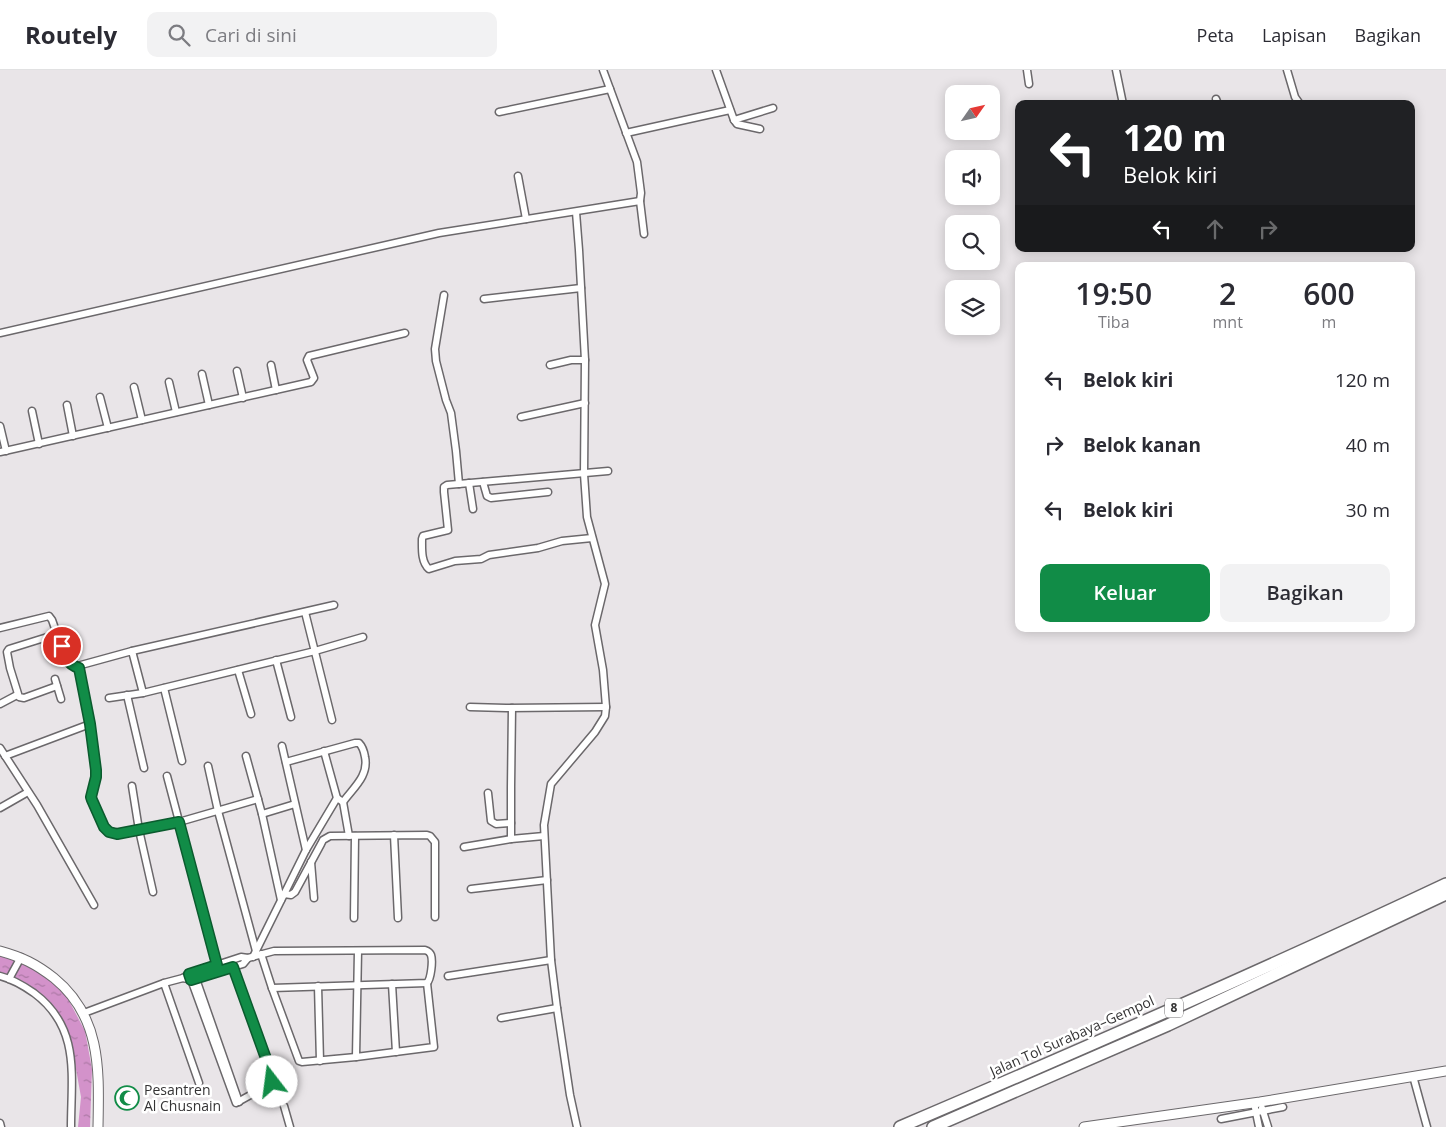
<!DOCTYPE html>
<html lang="id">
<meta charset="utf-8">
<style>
body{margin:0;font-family:"Open Sans",sans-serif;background:#f2f2f3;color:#2b2b33;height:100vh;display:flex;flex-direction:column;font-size:19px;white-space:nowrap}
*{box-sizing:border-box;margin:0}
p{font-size:16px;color:#7c7c81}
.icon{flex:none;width:28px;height:28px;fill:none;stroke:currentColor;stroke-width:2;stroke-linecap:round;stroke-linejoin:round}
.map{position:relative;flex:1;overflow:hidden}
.side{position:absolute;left:1015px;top:192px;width:400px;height:370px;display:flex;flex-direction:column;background:#fff;border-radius:10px;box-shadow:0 2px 12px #0003}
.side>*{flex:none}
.top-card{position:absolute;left:1015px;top:30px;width:400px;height:152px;border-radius:10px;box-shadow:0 2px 12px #0003;background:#202124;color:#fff;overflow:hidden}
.needle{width:32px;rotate:56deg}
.fabs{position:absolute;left:945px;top:15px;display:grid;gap:10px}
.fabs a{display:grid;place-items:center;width:55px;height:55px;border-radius:10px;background:#fff;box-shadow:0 2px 12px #0003;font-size:25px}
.pin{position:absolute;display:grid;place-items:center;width:42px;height:42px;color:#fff;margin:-21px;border:2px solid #fff;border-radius:50%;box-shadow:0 1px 5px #0007}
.me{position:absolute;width:55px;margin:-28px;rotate:345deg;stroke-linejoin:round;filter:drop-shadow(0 0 4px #0008)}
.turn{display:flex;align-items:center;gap:18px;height:105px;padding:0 25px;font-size:22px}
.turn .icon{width:65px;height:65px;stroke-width:2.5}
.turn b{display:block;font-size:35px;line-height:42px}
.lanes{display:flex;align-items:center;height:48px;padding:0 25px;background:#0003;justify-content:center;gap:25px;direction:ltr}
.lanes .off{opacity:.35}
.eta{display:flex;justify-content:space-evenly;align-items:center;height:85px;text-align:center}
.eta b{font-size:30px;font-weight:600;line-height:35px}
.button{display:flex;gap:10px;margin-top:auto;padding:10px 25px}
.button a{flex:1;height:58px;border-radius:10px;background:#118c47;color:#fff;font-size:20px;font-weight:600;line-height:58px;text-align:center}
.button a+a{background:#f2f2f3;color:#2b2b33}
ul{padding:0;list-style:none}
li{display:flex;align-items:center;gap:15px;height:65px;padding:0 25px}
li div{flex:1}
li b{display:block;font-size:19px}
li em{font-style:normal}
header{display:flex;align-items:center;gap:30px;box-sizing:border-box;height:70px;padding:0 25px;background:#fff;border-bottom:1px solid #e1e1e2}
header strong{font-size:24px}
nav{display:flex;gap:28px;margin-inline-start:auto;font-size:18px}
.search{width:350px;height:45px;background:#f2f2f3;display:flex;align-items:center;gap:12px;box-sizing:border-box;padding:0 18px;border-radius:10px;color:#7c7c81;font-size:19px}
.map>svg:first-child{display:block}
.water{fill:url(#water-ripples)}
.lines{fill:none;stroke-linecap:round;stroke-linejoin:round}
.street-casing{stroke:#6b686b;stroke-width:9}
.secondary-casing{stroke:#6b686b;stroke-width:11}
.highway-casing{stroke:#6b686b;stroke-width:14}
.street{stroke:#fff;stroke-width:6}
.secondary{stroke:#fff;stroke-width:9}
.highway{stroke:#fff;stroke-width:11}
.route-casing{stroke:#0b5b2e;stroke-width:12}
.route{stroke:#118c47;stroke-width:9}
.labels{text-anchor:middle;stroke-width:5;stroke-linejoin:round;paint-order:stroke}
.shield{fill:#fff;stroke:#727172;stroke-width:1}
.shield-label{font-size:12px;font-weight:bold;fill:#353435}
.street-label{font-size:14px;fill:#353435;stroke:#fff}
.poi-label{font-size:14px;fill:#353435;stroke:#fff;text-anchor:start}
</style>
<header>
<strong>Routely</strong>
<div class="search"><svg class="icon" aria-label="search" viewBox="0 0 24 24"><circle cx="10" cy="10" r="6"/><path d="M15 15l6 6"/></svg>Cari di sini</div>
<nav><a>Peta</a><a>Lapisan</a><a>Bagikan</a></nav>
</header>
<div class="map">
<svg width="1446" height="1057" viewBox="0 0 1446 1057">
<defs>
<pattern id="water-ripples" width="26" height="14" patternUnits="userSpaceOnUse" patternTransform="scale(1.25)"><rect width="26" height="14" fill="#d392ca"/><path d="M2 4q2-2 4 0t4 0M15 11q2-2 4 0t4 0" fill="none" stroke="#ac78a5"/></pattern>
</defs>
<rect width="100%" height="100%" fill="#e9e5e8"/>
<path class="water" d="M0 885 7 886 36 899 66 925 85 961 92 999 90 1057H78L81 1027 70 966 59 943 34 918 0 903Z"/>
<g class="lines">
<g class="street-casing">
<g id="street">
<path d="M603 0 637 92 641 123 640 131 644 164"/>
<path d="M716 0 734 50 737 54 760 59"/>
<path d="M1027 0 1029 14"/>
<path d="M1116 0 1123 34"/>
<path d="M1287 0 1295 27 1300 34"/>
<path d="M1216 29 1218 34"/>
<path d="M499 42 610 19"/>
<path d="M734 50 773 38"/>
<path d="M626 63 730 40"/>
<path d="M518 106 526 149"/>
<path d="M576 142 579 180 585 290 584 404 587 447 605 514 595 555 603 600 606 637 605 646 595 662 551 714 544 755 551 890 557 938 570 1025 577 1057"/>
<path d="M444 225 435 279 436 291 446 330 451 343 456 381 459 414"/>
<path d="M484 229 581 218"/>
<path d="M0 263 439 163 640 131"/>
<path d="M271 295 276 320"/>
<path d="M550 295 571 290H585"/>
<path d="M237 301 243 328"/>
<path d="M202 304 209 335"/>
<path d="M169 312 176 342"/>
<path d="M134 317 142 350"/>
<path d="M100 327 108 358"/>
<path d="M67 335 73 366"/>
<path d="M32 341 39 374"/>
<path d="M521 347 585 333"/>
<path d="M0 356 6 381"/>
<path d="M0 382 311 312 314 308 307 290 309 286 405 263"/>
<path d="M483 412 487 426 491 428 548 422"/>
<path d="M469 413 473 439"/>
<path d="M592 468 562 471 538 478 489 485 481 489 455 491 429 499C421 492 422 479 422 469L423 466 448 460 444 422V417L447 415 608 401"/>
<path d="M305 542 332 650"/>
<path d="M0 558 49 546 52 550C58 565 62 592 79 598"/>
<path d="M132 581 334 535"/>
<path d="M276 590 291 647"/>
<path d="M238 600 251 644"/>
<path d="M55 609 61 629"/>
<path d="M57 616 24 628 19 627 10 598 7 582 9 579 57 564"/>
<path d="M164 618 182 691"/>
<path d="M127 625 144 698"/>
<path d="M109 628 143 623"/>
<path d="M0 634 17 625"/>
<path d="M470 637 506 638 606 637"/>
<path d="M282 676 306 780"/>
<path d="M0 678 37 735 94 835"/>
<path d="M324 681 337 728"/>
<path d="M5 686 90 654"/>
<path d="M246 686 262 744 281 830"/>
<path d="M208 696 218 741 256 881"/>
<path d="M167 706 217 895"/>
<path d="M132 716 139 760 153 822"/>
<path d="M488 723 491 751 496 754 511 753"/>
<path d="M258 729 179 752 117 764 109 762 104 757 92 730 91 727 96 707V700L90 654 79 598 81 595 132 581 143 623 315 581 363 567"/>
<path d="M343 732 349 766"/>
<path d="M0 738 28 722"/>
<path d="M262 744 295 734"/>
<path d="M394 765 398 848"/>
<path d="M511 769V717L512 638"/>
<path d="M464 777 511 769 544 766"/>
<path d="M311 792 314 828"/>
<path d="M471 819 547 810"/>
<path d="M284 824 291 825 295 822 321 774 323 770 330 766 427 765 430 766 435 772V847"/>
<path d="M354 848 355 766"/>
<path d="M358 881 356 987 434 977 427 913"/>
<path d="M261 884 272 918 299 991 302 992 356 987"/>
<path d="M241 887 248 888 243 894 191 910 183 908 189 904Z"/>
<path d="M253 887 306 780 337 728 343 732C353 718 369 706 365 687 364 681 363 677 359 673H355L286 692"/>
<path d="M248 888 274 881 425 880C428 881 430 882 431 885 433 891 431 909 427 913L272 918"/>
<path d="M189 904 236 1033 270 1014 273 1010 233 897"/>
<path d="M0 906C12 909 24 916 34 923 81 958 71 1006 71 1057"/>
<path d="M195 906 239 1032"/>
<path d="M448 906 551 890"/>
<path d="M9 909 21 887"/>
<path d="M164 913 199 1013"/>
<path d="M392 914 396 982"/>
<path d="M318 916 320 991"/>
<path d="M84 943 164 913 183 908"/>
<path d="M501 948 557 938"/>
<path d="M1413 1006 1427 1057"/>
<path d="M1254 1033 1259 1057"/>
<path d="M284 1036 290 1057"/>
<path d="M1262 1038 1268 1057"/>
<path d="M1221 1049 1283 1037"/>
<path d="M0 1053 1 1057"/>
</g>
</g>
<g class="secondary-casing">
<g id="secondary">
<path d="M0 881C22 887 36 894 54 908 102 947 99 1001 98 1057"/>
<path d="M1084 1057 1260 1032 1446 1001"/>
</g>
</g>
<g class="highway-casing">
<g id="highway">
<path d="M900 1057C1083 979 1266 899 1446 814"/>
<path d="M933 1057 1168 955 1446 824"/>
</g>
</g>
<use href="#street" class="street"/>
<use href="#secondary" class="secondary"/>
<use href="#highway" class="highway"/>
</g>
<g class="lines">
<g class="route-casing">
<path id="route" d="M62 576C65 587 67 594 79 598L90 654 96 700V707L91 727 92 730 104 757 109 762 117 764 179 752 217 895 189 904 191 910 233 897 273 1008 272 1012"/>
</g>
<use href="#route" class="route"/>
</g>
<defs>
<g id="mosque-ring" transform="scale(1.25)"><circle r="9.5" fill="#fff" stroke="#118c47" stroke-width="1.5"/><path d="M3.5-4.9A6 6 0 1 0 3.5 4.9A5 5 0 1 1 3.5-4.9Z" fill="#118c47"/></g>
</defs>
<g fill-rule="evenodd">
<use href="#mosque-ring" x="127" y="1028"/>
</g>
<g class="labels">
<rect class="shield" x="1165" y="928.5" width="18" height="19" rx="4"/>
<g class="shield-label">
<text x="1174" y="942">8</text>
</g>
<g class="street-label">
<text transform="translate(1072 966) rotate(-24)" y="5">Jalan Tol Surabaya–Gempol</text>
</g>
<g class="poi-label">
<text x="144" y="1025">Pesantren<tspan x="144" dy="16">Al Chusnain</tspan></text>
</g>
</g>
</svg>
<div class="fabs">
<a><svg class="needle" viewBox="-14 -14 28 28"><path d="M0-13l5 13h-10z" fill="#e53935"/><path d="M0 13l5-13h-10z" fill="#7c7c81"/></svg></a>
<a><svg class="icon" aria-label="sound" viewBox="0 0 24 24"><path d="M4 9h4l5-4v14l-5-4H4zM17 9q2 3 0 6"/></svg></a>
<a><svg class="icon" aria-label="search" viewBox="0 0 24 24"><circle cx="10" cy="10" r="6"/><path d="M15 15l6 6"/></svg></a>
<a><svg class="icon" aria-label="layers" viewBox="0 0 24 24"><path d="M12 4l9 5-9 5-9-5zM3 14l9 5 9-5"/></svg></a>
</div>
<div class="pin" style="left:62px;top:576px;background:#d93025"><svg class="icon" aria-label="arrive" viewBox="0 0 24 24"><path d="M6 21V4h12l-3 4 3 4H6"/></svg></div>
<svg class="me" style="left:272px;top:1012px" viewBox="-20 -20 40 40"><circle r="19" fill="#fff"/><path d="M0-13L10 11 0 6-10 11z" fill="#118c47"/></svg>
<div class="top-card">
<div class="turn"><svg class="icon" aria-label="left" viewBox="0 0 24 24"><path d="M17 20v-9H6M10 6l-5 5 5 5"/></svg><div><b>120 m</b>Belok kiri</div></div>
<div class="lanes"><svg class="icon" aria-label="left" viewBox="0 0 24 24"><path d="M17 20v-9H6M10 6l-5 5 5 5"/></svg><svg class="icon off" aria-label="ahead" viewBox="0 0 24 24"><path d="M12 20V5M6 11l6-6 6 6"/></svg><svg class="icon off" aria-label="right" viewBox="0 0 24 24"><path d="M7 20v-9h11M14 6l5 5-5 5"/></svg></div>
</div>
<section class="side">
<div class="eta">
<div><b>19:50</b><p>Tiba</p></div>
<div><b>2</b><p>mnt</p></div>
<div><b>600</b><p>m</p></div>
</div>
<ul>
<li><svg class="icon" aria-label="left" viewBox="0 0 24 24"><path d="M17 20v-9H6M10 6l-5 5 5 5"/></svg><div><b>Belok kiri</b></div><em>120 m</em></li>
<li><svg class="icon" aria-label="right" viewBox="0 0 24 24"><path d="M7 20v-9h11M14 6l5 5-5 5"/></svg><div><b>Belok kanan</b></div><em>40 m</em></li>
<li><svg class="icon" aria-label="left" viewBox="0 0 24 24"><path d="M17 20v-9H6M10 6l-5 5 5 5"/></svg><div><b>Belok kiri</b></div><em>30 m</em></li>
</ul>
<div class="button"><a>Keluar</a><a>Bagikan</a></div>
</section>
</div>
